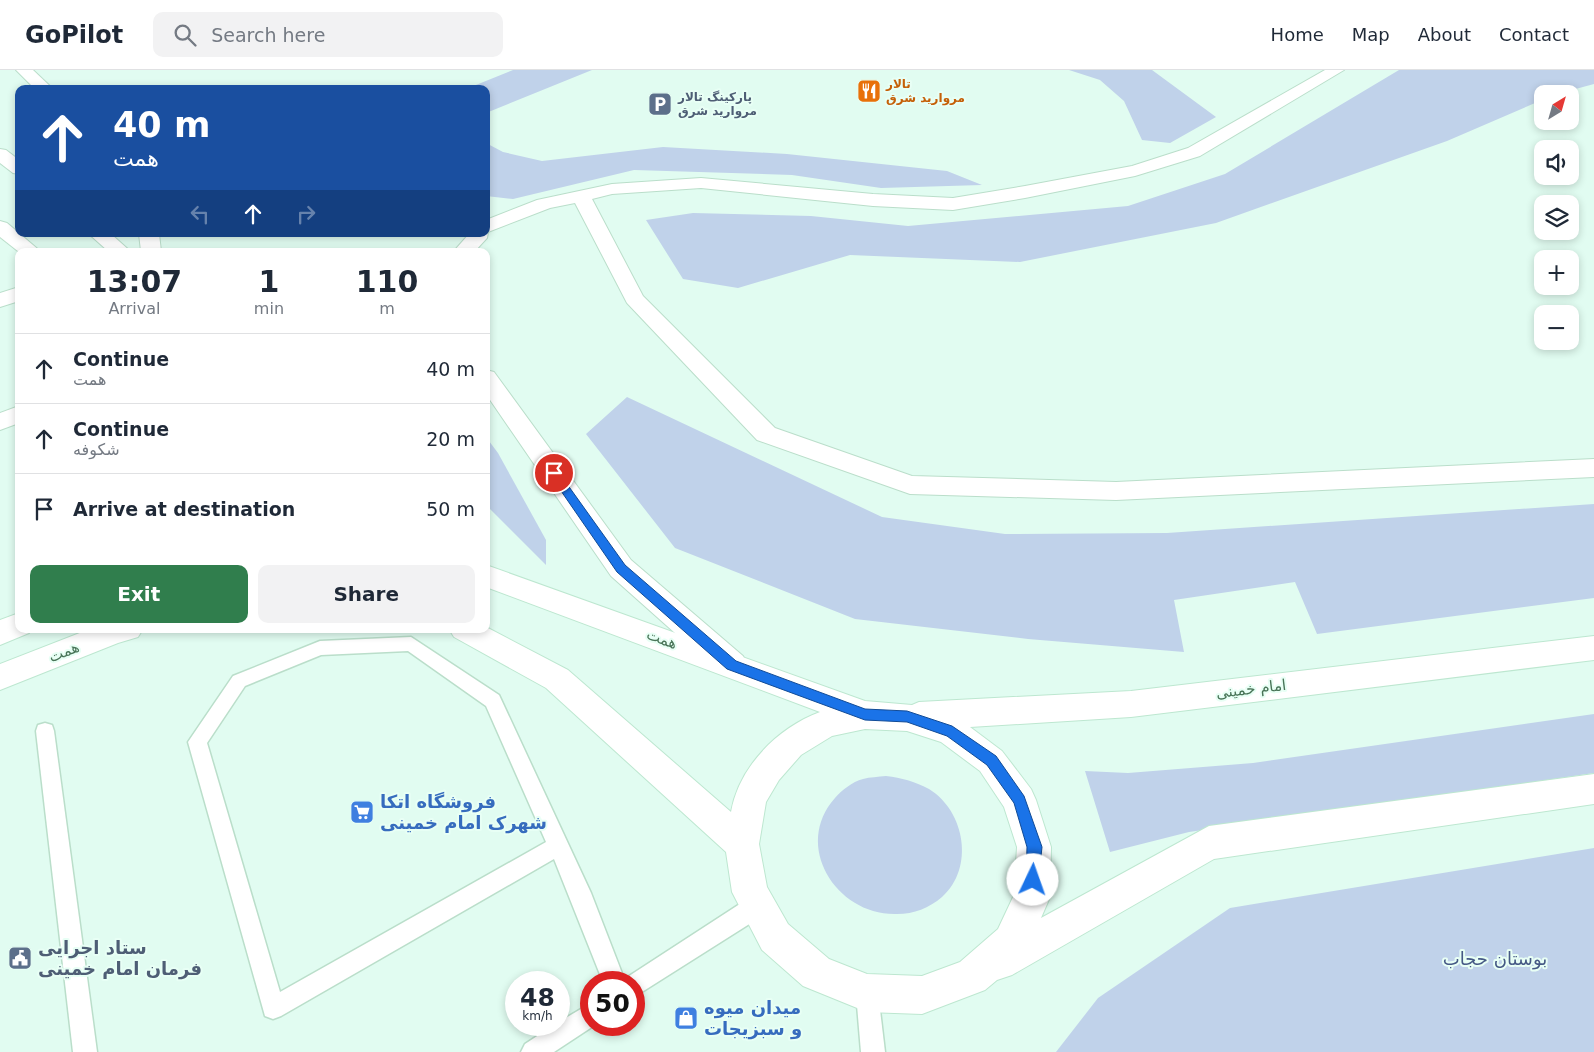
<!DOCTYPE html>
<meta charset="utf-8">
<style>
body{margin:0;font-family:"DejaVu Sans",Vazirmatn,sans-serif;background:#f2f2f3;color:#1f2937;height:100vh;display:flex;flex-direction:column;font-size:19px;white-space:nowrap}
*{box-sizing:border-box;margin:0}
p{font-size:16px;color:#747a83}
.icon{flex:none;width:28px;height:28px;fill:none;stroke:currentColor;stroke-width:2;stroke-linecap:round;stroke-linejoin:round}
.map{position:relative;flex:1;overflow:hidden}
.side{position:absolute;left:15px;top:178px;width:475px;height:385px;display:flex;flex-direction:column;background:#fff;border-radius:10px;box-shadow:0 2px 8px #0003}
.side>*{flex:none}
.guide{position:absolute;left:15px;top:15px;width:475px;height:152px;border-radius:10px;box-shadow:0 2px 8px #0003;background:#1a4fa0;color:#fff;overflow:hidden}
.needle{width:32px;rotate:37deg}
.fabs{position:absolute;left:1534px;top:15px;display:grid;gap:10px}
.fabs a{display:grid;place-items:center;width:45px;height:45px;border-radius:10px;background:#fff;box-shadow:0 2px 8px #0003;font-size:25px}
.speed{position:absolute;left:505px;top:901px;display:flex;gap:10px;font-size:25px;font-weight:700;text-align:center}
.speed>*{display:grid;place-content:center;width:65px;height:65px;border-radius:50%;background:#fff;box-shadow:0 2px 8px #0003;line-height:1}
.speed small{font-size:12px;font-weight:400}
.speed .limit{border:8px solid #d22;background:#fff;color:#111}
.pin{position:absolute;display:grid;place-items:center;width:42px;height:42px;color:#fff;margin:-21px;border:2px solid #fff;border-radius:50%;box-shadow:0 1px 5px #0007}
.me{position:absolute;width:55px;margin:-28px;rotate:3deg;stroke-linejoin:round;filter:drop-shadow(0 0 4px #0008)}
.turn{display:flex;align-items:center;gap:18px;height:105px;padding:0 15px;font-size:22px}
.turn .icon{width:65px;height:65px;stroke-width:2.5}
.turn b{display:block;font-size:35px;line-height:42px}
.lanes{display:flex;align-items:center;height:48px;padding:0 15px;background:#0003;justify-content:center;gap:25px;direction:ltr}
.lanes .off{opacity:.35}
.eta{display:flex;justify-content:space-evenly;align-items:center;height:85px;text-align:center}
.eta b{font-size:30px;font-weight:700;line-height:35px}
.action{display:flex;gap:10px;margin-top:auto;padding:10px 15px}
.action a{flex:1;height:58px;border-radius:10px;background:#307e4d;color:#fff;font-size:20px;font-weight:700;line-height:58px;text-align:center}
.action a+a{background:#f2f2f3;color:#1f2937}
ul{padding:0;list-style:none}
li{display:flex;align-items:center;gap:15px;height:70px;padding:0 15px;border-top:1px solid #e0e1e3}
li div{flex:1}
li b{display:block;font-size:19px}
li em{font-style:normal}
header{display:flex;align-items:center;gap:30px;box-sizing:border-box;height:70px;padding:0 25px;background:#fff;border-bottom:1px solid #e0e1e3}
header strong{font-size:24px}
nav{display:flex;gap:28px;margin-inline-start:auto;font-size:18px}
.search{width:350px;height:45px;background:#f2f2f3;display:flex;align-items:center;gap:12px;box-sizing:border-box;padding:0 18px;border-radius:10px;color:#747a83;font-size:19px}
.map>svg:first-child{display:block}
.green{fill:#c0d2ea}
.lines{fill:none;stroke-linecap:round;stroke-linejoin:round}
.lane-casing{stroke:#badeca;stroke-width:3}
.street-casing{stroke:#badeca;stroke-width:2}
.secondary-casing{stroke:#bde7d0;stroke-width:2}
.lane{fill:#fff;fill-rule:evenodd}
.street{fill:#fff;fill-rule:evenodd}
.secondary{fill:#fff;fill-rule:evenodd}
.route{fill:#1a73e8;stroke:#114b97}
.labels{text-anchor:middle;stroke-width:4;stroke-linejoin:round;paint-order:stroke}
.far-food-label{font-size:12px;font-weight:bold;fill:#c56008;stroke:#e8fff5;text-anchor:start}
.far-service-label{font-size:12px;font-weight:bold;fill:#4e5e75;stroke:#e8fff5;text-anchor:start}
.street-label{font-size:15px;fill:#487457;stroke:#e8fff5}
.near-shop-label{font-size:18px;font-weight:bold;fill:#366cbe;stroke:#e8fff5;text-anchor:start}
.near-service-label{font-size:18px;font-weight:bold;fill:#4e5e75;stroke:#e8fff5;text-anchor:start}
.near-park-label{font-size:18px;fill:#455985;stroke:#e8fff5}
</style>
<header>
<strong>GoPilot</strong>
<div class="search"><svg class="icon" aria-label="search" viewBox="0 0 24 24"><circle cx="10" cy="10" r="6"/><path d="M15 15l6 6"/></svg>Search here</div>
<nav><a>Home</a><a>Map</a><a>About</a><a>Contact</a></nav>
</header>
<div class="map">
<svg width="1594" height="982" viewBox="0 0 1594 982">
<rect width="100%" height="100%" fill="#e1fcf1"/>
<g class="green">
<path d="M513 0H592L486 43V19H466Z"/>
<path d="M1069 0H1152L1216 47 1170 73 1142 70 1124 31 1100 10Z"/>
<path d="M1399 0H1594V14L1557 24H1542V30L1447 71 1216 153 1020 192 850 185 738 218 683 209 646 150 693 143 811 146 908 156 1128 136 1225 104Z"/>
<path d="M486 73 503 82 542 91 663 77 787 84 947 101 982 115 881 118 792 105 634 100 513 129 486 126Z"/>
<path d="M627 327 882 447 1005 464 1167 463 1594 434V528L1317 564 1295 512 1174 530 1184 582 1028 569 855 549 675 478 586 364Z"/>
<path d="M486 367 498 383 546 470V495L486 435Z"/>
<path d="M1594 644V703L1189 762 1110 782 1085 701 1128 703 1253 693Z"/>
<path d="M886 706C902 708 914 711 929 719 965 741 975 798 942 827 929 838 914 844 897 844 837 846 792 776 835 728 842 720 852 712 863 709 870 707 878 707 886 706Z"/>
<path d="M1594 778V982H1056L1098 928 1230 838Z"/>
</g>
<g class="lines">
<g class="lane-casing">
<g id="lane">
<path d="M411 567 499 625 591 823 625 911 626 908 749 828 757 825 765 828 768 836 765 844 634 927V912H603L554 789 281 946 273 949 265 946 188 672 233 606 320 571ZM408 581 486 636 546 772 280 922 207 673 245 616 321 585Z"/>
<path d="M45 653 52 655 54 661 97 982H73L36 661 38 655Z"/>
<path d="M867 912 875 915 878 923 885 982H861L856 923 859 915Z"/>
<path d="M591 933V955H595L554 982H521L525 974 554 955H559V952Z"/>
</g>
</g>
<g class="street-casing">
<g id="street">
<path d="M16 0H33L53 19H35Z"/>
<path d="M1325 0H1344L1200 86 1135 106 1025 128 953 140 873 136 701 118 612 124 592 129 643 226 775 358 912 406 1116 412 1594 389V407L1116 430 910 424 757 370 627 233 575 133 550 138 488 162 487 168 475 181H454L469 164H486V150L537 130 612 114 701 108 873 124 953 128 1025 116 1132 96 1188 78Z"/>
<path d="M0 79 6 80 19 90V104L13 103 0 93Z"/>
<path d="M0 151 7 153 40 181 19 182 0 167Z"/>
<path d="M89 164H111L130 181H108Z"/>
<path d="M139 164H159L161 181H141Z"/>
<path d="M19 217V231L0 237V223Z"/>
<path d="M486 300 494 302 631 490 743 586 747 595 743 604 732 608 721 604 611 506 486 324Z"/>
<path d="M19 336V353L0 360V343Z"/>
</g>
</g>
<g class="secondary-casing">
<g id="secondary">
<path d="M486 495 865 631 912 635 919 632 1131 621 1594 566V590L1131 647 970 657 1002 681 1031 719 1036 730 1051 777 1050 827 1041 848 1209 756 1594 704V734L1214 789 1012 905 997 910 985 920 922 944 867 942 803 916 762 880 732 822 726 782 546 618 454 567 449 559H486V557L568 600 731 742C739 697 777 658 820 642L486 517ZM865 659 907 661 941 672 980 701 1004 737 1017 777 1014 825 998 859 960 892 922 906 867 904 829 889 788 854 767 817 759 774 766 732 779 710 801 685 832 666Z"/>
<path d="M19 543V559H32L29 563 0 575V550Z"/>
<path d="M90 559H143L138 567 118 573 0 620V594Z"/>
</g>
</g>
<use href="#lane" class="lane"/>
<use href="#street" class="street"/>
<use href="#secondary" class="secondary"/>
</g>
<path class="route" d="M554 399 557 400 625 495 736 591 865 639 907 641 952 656 996 686 1024 726 1042 777 1038 815 1033 817 1028 815 1026 810 1027 777 1014 733 987 695 947 666 907 652 865 650 727 599 617 502 550 405 548 403Z"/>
<defs>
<g id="restaurant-square" transform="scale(1.25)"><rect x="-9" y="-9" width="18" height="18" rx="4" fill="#e8710a" stroke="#e8fff5"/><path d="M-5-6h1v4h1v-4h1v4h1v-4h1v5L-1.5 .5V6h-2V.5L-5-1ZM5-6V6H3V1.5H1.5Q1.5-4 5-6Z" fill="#fff"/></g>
<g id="parking-square" transform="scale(1.25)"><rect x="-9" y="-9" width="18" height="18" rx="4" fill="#5c6f8a" stroke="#e8fff5"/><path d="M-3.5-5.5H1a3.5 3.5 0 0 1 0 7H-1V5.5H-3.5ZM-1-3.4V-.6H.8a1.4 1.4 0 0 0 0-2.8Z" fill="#fff"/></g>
<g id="supermarket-square" transform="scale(1.25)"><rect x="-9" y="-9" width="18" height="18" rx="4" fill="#3f7fe0" stroke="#e8fff5"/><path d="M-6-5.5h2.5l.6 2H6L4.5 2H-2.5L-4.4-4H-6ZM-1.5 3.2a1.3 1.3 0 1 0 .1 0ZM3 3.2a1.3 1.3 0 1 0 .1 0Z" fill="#fff"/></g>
<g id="civic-square" transform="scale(1.25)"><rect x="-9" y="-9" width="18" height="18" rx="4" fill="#5c6f8a" stroke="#e8fff5"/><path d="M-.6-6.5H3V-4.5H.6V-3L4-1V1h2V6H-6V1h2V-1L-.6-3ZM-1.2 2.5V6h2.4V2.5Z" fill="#fff"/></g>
<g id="shop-square" transform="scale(1.25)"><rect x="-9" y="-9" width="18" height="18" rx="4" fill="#3f7fe0" stroke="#e8fff5"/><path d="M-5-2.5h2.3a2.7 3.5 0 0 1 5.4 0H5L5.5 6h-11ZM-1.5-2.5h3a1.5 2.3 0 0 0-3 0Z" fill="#fff"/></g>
</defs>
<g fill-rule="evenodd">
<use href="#restaurant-square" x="869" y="21"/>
<use href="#parking-square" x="660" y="34"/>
<use href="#supermarket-square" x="362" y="742"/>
<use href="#civic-square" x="20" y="888"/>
<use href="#shop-square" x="686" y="948"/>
</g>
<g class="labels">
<g class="far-food-label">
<text x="886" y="18">تالار<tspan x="886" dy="14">مروارید شرق</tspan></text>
</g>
<g class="far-service-label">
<text x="678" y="31">پارکینگ تالار<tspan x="678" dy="14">مروارید شرق</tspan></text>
</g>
<g class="street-label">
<text transform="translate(662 569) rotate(20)" y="5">همت</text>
<text transform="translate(64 582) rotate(-22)" y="5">همت</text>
<text transform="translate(1251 619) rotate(-7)" y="5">امام خمینی</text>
</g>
<g class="near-shop-label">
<text x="380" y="738">فروشگاه اتکا<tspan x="380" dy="21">شهرک امام خمینی</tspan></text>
<text x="704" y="944">میدان میوه<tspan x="704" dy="21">و سبزیجات</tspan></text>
</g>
<g class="near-service-label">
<text x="38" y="884">ستاد اجرایی<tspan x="38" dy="21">فرمان امام خمینی</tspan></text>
</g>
<g class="near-park-label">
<text x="1495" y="895">بوستان حجاب</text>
</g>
</g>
</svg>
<div class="fabs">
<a><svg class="needle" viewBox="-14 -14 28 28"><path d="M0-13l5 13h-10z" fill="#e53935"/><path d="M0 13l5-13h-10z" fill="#747a83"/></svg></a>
<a><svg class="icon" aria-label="sound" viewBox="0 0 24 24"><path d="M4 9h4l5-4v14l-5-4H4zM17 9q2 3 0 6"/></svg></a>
<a><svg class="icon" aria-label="layers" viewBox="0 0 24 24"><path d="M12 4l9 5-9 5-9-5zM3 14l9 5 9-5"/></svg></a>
<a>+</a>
<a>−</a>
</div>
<div class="speed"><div>48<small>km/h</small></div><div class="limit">50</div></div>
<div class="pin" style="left:554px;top:403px;background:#d93025"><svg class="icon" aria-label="arrive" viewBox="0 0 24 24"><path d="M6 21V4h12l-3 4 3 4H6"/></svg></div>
<svg class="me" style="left:1033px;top:810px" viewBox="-20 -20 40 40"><circle r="19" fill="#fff"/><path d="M0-13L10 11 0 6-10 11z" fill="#1a73e8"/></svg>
<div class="guide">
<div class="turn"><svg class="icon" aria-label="ahead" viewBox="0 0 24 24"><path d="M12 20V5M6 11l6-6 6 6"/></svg><div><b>40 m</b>همت</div></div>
<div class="lanes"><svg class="icon off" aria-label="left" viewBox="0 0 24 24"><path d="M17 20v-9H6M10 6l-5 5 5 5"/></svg><svg class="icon" aria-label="ahead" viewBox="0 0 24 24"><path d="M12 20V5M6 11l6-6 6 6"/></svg><svg class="icon off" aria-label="right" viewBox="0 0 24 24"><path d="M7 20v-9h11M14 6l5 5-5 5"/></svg></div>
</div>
<section class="side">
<div class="eta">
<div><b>13:07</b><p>Arrival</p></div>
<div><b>1</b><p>min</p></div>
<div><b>110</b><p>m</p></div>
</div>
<ul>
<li><svg class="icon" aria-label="ahead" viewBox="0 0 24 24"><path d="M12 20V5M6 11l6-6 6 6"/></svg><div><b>Continue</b><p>همت</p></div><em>40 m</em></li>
<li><svg class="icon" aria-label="ahead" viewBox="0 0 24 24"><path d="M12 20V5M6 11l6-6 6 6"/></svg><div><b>Continue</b><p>شکوفه</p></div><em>20 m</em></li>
<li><svg class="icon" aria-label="arrive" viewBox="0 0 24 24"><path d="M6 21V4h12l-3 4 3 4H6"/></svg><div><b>Arrive at destination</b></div><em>50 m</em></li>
</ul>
<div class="action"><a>Exit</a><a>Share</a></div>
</section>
</div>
